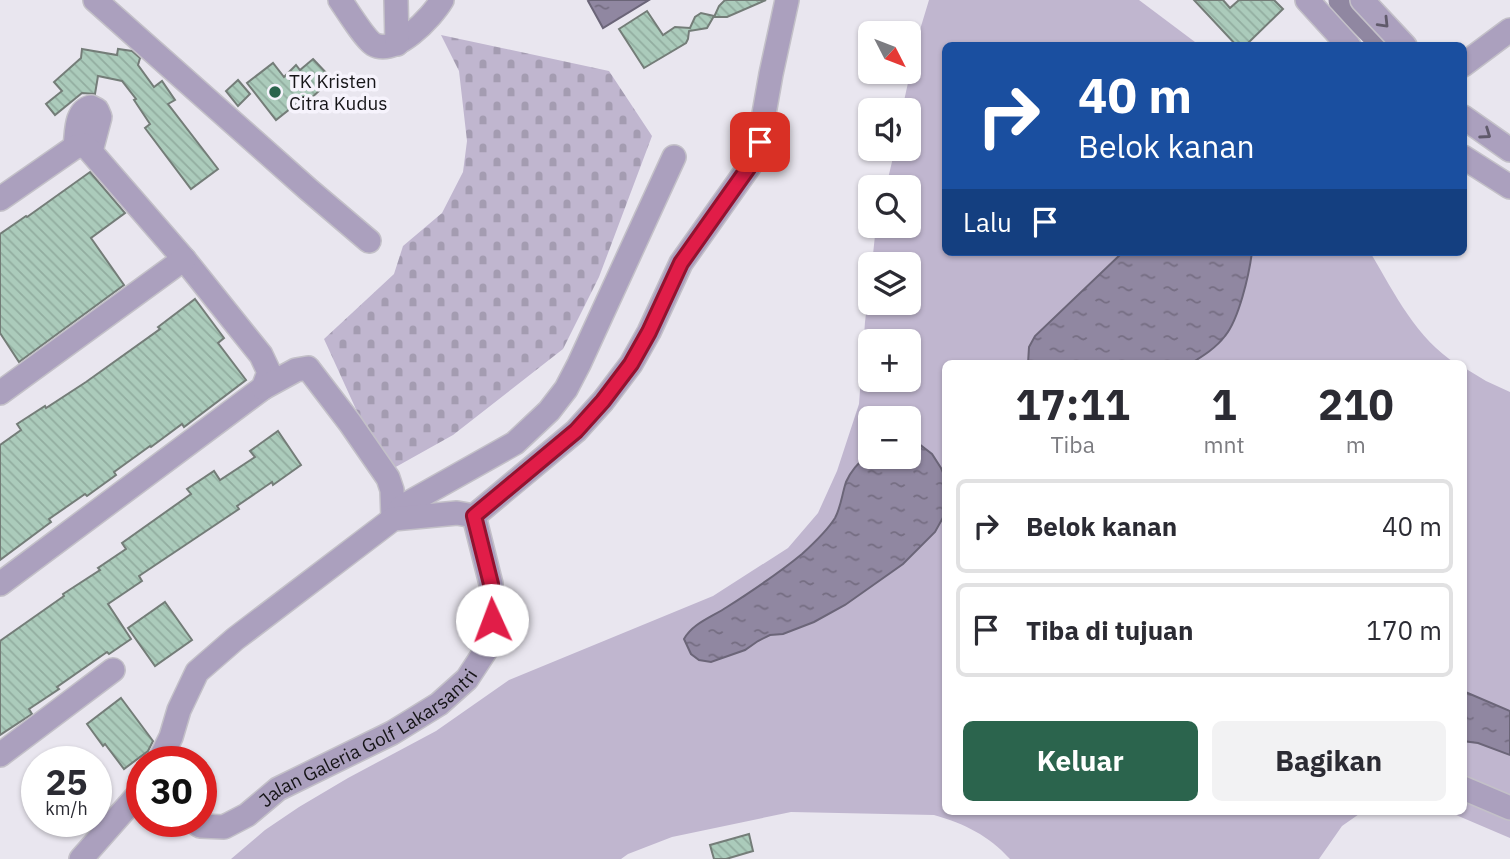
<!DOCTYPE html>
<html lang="id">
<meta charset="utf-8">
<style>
body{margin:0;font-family:"IBM Plex Sans",sans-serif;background:#f2f2f3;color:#2b2b33;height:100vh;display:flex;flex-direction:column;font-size:26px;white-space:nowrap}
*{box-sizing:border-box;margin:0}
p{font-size:23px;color:#7c7c81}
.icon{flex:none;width:38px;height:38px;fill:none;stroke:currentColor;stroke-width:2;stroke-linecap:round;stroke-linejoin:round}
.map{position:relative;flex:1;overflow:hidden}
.details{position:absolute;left:942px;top:360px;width:525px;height:455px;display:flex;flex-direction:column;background:#fff;border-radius:10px;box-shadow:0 2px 5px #0004}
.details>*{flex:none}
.hud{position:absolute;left:942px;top:42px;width:525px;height:214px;border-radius:10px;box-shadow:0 2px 5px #0004;background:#1a4fa0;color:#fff;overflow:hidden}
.needle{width:46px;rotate:132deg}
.tools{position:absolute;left:858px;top:21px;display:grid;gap:14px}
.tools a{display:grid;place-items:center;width:63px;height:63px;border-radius:10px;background:#fff;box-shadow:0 2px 5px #0004;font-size:35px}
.speed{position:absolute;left:21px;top:746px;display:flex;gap:14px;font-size:35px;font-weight:700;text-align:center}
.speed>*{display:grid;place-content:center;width:91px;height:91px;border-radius:50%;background:#fff;box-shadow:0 2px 5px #0004;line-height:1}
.speed small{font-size:18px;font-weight:400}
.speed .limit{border:10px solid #d22;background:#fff;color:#111}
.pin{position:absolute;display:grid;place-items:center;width:60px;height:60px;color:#fff;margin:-30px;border-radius:14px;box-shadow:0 4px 10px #0006}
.me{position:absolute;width:77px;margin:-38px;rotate:358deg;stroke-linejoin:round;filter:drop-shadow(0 0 5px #0008)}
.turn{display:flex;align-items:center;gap:24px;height:147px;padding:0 21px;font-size:32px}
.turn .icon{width:91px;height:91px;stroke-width:2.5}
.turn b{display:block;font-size:49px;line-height:60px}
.then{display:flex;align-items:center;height:66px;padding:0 21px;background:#0003;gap:14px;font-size:26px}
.eta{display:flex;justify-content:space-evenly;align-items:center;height:119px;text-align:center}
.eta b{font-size:42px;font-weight:700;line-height:49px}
.action{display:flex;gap:14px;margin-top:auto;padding:14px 21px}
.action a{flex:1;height:80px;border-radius:10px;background:#2b644d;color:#fff;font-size:28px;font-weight:700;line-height:80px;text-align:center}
.action a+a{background:#f2f2f3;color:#2b2b33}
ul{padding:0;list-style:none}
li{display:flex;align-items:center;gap:21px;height:94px;margin:0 14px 10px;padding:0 7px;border:4px solid #e1e1e2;border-radius:10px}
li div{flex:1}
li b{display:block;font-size:26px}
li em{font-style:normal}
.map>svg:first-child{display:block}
.green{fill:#c0b6cf;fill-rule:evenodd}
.cemetery{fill:url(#cemetery-stones)}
.water{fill:url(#water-ripples);stroke:#6b6578;stroke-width:2}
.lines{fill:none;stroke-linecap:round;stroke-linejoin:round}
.river{stroke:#9087a1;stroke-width:33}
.building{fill:url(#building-back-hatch);stroke:#747d78;stroke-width:2}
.minor-casing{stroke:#c3c0c8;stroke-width:26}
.minor{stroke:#aba0be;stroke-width:23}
.oneway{stroke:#605a6b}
.route-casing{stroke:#92132f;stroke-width:18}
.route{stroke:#e11d48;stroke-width:12}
.poi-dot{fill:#2b644d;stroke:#f6f3fc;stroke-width:2.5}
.labels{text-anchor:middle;stroke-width:7;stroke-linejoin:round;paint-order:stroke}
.poi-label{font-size:19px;fill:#161518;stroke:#f6f3fc;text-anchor:start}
.street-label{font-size:19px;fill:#161518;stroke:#f6f3fc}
</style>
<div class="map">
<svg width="1510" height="859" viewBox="0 0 1510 859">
<defs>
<pattern id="cemetery-stones" width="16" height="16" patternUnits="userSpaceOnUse" patternTransform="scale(1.75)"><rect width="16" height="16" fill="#c0b6cf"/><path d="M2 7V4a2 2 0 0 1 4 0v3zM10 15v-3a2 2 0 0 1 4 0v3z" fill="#a49cb1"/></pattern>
<pattern id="water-ripples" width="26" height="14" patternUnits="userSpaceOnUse" patternTransform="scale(1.75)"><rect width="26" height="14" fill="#9087a1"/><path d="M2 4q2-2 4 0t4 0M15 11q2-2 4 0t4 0" fill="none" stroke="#756d82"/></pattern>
<pattern id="building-back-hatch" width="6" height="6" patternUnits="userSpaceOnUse" patternTransform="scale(1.75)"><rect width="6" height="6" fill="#abcbbb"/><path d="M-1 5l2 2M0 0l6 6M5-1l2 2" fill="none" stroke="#92ada0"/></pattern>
</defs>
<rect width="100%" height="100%" fill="#e9e6ef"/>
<g class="green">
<path d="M929 0H1139L1199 45 945 46V252H1370C1394 292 1416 339 1457 364H945V812H1362L1342 826 1319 859H1010C988 835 965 824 934 815L791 812 672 837 628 854 621 859H231L265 830 299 807 348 778 436 731 509 680 713 596 788 548 818 513 837 471 859 404 865 322 870 280V303H908V264H872L876 226H908V187H886L895 149H908V110H902L919 33ZM870 341H908V380H870ZM870 418H908V457H870Z"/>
<path d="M1463 367 1486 381 1510 392V838L1449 812H1463Z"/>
</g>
<path class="cemetery" d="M441 35 609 71 652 136 599 277 563 349 453 435 385 473 324 339 394 274 403 246 442 213 463 172 467 141 459 71Z"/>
<g class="water">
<path d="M590 0H649L603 28 588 1Z"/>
<path d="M1123 252H1252C1249 275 1239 319 1225 336 1216 348 1203 356 1190 364H1028L1029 347 1035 336Z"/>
<path d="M908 441 919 444 932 454 941 468 945 477V514L935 532 903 564 845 605 814 622 783 634 770 635 758 641 745 650 711 662 699 660 691 654 684 639C693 623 712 617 727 607 752 591 779 573 802 554 813 544 827 531 835 518 841 507 842 494 846 482 851 470 860 461 870 453V457H908Z"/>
<path d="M1463 691 1510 711V755L1478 743 1463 741Z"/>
</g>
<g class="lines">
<path class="river" d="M1345 0 1391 46"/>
</g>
<g class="building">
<path d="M725 0H766L727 17H714L719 6Z"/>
<path d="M1194 0H1223L1230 8 1239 0H1274L1283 9 1245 46H1237Z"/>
<path d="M647 11 663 35 675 27 690 28 695 17 701 13 714 16 707 28 689 31 688 39 686 43 644 68 619 29Z"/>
<path d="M82 49 117 55 118 49 132 51 140 58 138 65 154 87 162 81 175 100 168 104 218 169 191 189 145 128 150 124 134 100 136 99 122 81 98 76 95 94 82 93 55 115 46 104 62 91 54 82 81 58Z"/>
<path d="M313 59 332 79 308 101 305 97 276 120 247 83 273 63 284 77 296 65 300 70Z"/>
<path d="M238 80 250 94 238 106 226 91Z"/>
<path d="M90 172 125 213 91 238 124 285 19 362 0 333V234L26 216 27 217Z"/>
<path d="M195 299 224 338 218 343 246 380 184 427 182 424 151 447 150 446 114 472 116 475 87 496 85 494 49 519 51 522 0 560V445L21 430 17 424 45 406 46 408 86 382 160 329 158 327Z"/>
<path d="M278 431 301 465 273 485 272 482 237 506 239 509 139 576 142 581 108 604 131 639 109 654 107 652 57 687 59 689 29 709 32 714 0 735V641L64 596 63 594 100 570 98 568 126 549 122 543 191 494 187 489 214 471 220 480 255 457 250 451Z"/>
<path d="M165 602 192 640 155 666 128 628Z"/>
<path d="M121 698 153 741 148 751 124 769 105 744 103 746 87 724Z"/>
<path d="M749 834 753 851 726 859H714L710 845Z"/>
</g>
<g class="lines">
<g class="minor-casing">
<g id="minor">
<path d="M95 0 309 190 369 241"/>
<path d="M340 0C347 10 364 38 373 44 395 57 432 17 442 0"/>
<path d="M396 0 397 44"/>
<path d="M1307 0 1349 46"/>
<path d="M1362 0 1405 46"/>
<path d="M1463 65 1510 30"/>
<path d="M1463 117 1510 150"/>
<path d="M75 147C77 133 75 111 91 107L97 110 100 117 91 151"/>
<path d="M1463 157 1510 187"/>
<path d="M0 199 75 147 85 145 184 259 261 355 269 372 263 388 0 584"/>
<path d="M263 388 296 370 308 368 350 423 388 478 392 490 393 519"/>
<path d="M0 393 184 259"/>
<path d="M393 519 403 506 515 443 549 411 566 389 579 364 674 157"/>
<path d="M0 755 113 670"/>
<path d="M159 761 171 737 179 710 197 672 235 639 393 519 457 513 474 516 576 431 603 401 631 364 649 332 681 263 751 164 759 142 771 74 787 0"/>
<path d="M1463 788 1510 808"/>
<path id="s1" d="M193 821 200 826 224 827 247 815 278 789 392 733 439 704 467 679 486 650 492 620 491 584 474 516"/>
<path d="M81 859 142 790"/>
</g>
</g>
<use href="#minor" class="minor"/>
</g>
<defs><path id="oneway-chevron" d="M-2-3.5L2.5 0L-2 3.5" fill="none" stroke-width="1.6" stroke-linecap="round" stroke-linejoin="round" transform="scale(1.75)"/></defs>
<g class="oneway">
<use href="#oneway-chevron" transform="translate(1384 23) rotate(46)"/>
<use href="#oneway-chevron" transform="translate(1486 134) rotate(35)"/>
</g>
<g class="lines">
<g class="route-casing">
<path id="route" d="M492 620 491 584 474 516 576 431 603 401 631 364 649 332 681 263 751 164 760 142"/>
</g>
<use href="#route" class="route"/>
</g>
<circle class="poi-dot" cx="275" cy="92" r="7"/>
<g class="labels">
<g class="poi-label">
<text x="289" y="88">TK Kristen<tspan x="289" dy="22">Citra Kudus</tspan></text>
</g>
<g class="street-label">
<text dy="7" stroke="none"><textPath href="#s1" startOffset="203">Jalan Galeria Golf Lakarsantri</textPath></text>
</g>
</g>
</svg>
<div class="tools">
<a><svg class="needle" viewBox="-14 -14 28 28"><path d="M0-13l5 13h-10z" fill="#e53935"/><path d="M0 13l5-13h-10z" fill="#7c7c81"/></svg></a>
<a><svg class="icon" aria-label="sound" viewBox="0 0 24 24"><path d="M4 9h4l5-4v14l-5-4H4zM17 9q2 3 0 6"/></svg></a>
<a><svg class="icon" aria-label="search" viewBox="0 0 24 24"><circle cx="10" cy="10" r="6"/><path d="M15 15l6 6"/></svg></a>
<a><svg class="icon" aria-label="layers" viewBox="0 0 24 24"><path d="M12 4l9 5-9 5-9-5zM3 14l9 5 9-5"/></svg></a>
<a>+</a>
<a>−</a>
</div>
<div class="speed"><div>25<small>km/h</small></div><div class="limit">30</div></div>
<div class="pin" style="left:760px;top:142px;background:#d93025"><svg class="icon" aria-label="arrive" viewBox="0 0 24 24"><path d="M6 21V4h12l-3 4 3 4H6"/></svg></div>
<svg class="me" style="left:492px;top:620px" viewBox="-20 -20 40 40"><circle r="19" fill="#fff"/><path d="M0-13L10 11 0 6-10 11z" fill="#e11d48"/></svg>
<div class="hud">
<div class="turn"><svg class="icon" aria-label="right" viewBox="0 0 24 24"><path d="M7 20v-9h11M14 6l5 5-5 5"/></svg><div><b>40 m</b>Belok kanan</div></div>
<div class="then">Lalu<svg class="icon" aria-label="arrive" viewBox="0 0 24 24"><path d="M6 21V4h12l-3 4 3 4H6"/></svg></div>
</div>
<section class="details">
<div class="eta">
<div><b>17:11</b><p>Tiba</p></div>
<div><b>1</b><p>mnt</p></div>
<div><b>210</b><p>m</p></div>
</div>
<ul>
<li><svg class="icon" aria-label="right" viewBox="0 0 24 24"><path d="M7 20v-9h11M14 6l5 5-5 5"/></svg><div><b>Belok kanan</b></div><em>40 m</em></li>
<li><svg class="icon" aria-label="arrive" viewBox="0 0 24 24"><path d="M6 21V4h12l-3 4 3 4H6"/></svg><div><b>Tiba di tujuan</b></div><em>170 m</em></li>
</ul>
<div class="action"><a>Keluar</a><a>Bagikan</a></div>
</section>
</div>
